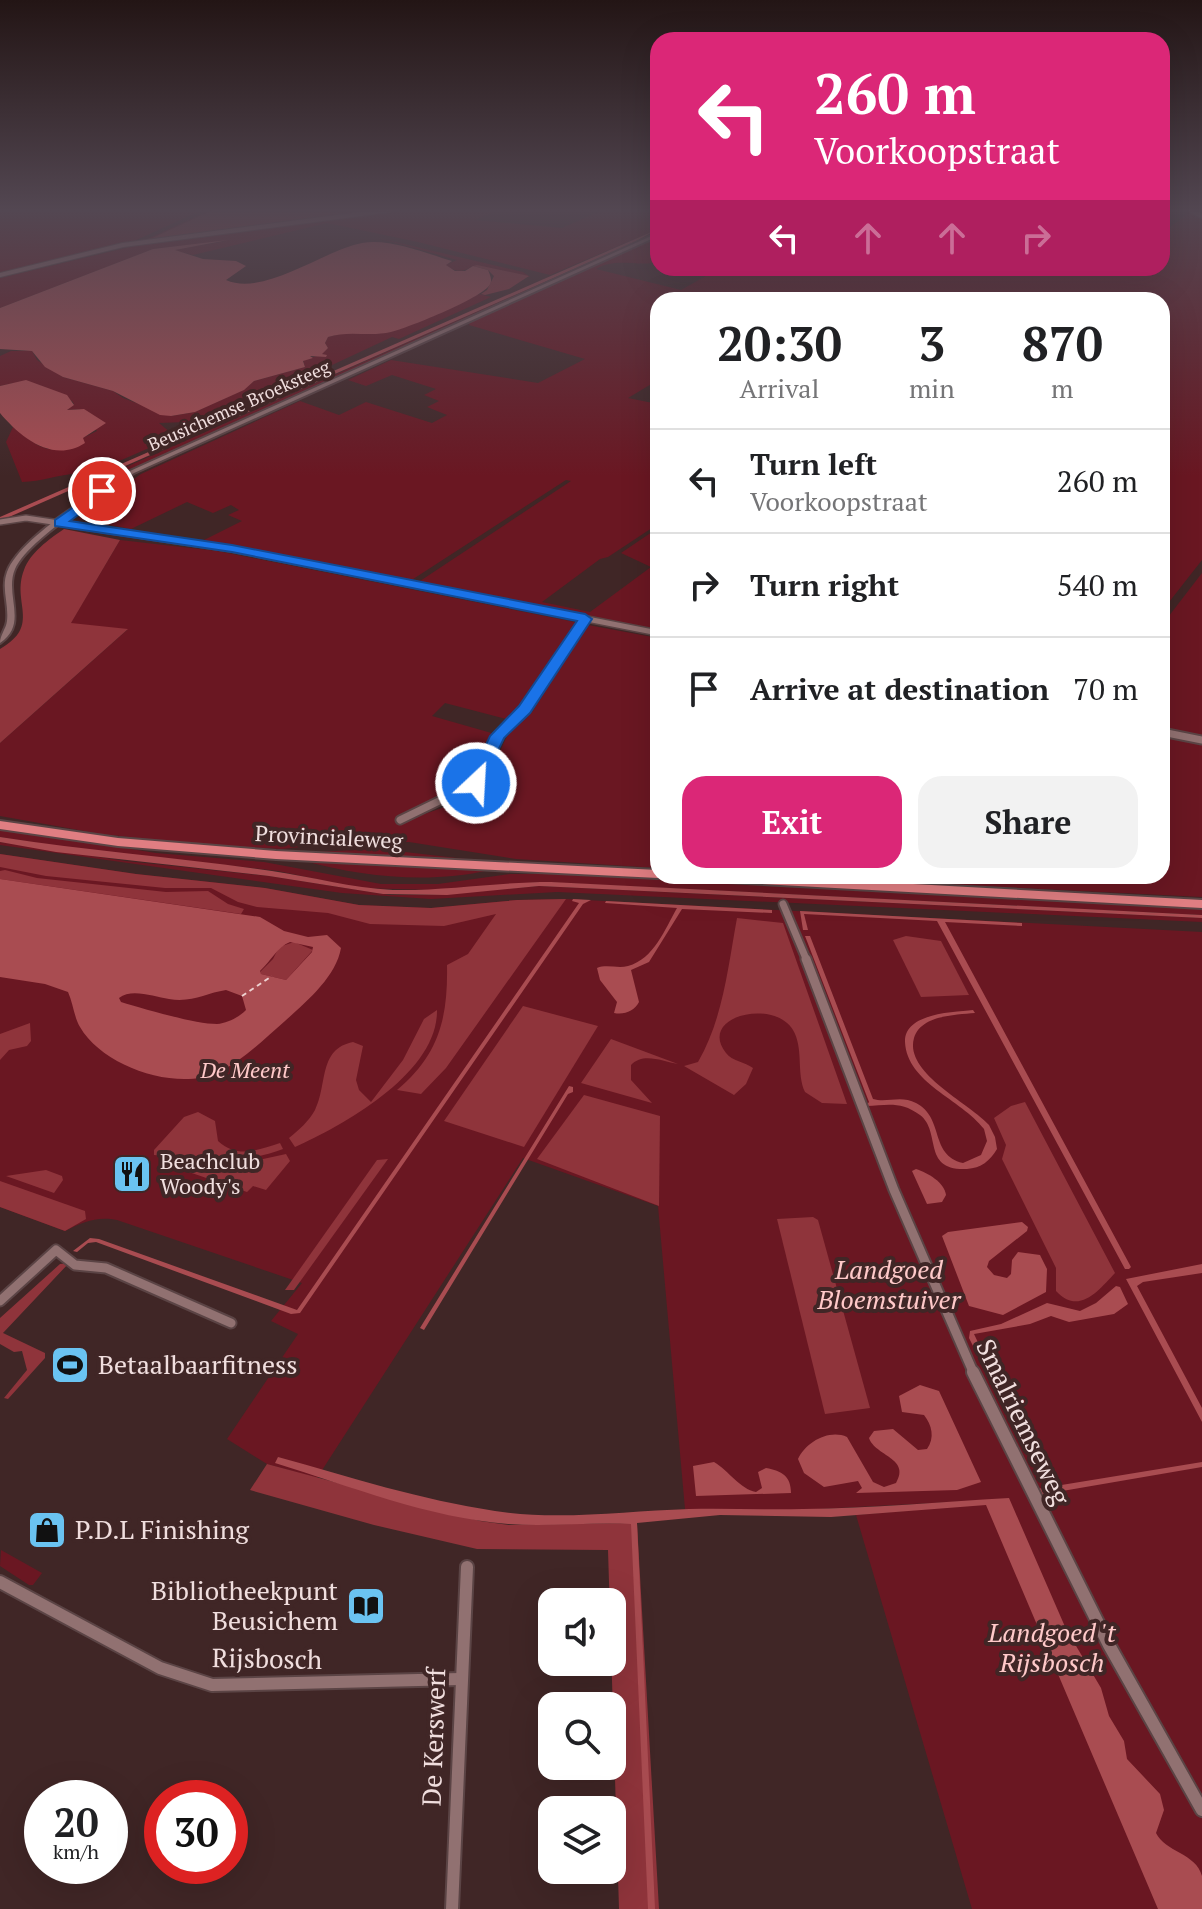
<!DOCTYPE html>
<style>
body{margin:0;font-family:"PT Serif",serif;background:#f2f2f2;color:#202124;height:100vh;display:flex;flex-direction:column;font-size:30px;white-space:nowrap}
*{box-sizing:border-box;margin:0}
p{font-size:26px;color:#757577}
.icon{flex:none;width:44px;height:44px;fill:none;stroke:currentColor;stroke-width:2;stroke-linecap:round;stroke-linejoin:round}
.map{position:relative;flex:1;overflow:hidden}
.drawer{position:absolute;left:650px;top:292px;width:520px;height:592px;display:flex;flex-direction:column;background:#fff;border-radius:24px;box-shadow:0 8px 32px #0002}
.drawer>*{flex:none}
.guide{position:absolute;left:650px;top:32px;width:520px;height:244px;border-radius:24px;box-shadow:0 8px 32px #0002;background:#db2777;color:#fff;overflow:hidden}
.tools{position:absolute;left:538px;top:1588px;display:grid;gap:16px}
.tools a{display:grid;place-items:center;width:88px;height:88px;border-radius:16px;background:#fff;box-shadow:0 8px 32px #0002;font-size:40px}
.speed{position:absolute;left:24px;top:1780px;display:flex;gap:16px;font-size:40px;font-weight:700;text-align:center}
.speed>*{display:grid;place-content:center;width:104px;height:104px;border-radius:50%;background:#fff;box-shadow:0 8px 32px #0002;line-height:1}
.speed small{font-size:20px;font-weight:400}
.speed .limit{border:12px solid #d22;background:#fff;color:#111}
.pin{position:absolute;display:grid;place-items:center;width:68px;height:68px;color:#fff;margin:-34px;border:4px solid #fff;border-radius:50%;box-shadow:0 2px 8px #0007}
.me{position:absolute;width:88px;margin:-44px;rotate:25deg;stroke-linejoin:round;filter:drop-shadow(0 0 6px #0008)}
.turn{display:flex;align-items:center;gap:28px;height:168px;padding:0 32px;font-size:36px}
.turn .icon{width:104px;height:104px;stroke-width:2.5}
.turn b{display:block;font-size:56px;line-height:68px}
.lanes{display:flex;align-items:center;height:76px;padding:0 32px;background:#0003;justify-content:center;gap:40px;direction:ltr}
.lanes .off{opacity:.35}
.eta{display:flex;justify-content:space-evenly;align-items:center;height:136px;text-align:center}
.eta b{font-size:48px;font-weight:700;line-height:56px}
.button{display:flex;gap:16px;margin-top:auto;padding:16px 32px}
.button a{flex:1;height:92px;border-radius:24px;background:#db2777;color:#fff;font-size:32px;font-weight:700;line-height:92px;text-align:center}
.button a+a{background:#f2f2f2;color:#202124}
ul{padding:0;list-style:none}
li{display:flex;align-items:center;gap:24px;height:104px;padding:0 32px;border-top:2px solid #e0e0e0}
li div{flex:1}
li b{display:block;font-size:30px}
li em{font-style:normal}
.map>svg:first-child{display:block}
.green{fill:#6a1722}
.forest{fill:#8f343b}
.water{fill:#a94c51;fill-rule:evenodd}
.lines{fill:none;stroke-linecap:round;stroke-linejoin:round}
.ferry{stroke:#eed3d2;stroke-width:2;stroke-dasharray:5 4;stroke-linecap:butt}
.minor-far4-casing{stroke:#5b4445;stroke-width:6}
.minor-far3-casing{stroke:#5b4445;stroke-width:8}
.minor-far2-casing{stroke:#5b4445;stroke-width:11}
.minor-far1-casing{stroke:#5b4445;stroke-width:13}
.minor-casing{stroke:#5b4445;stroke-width:16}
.tertiary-casing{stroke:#5b4445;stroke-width:4}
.trunk-casing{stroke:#5b4445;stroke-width:4}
.minor-far4{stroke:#917171;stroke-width:4}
.minor-far3{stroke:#917171;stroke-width:5}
.minor-far2{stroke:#917171;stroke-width:7}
.minor-far1{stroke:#917171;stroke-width:9}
.minor{stroke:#917171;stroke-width:12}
.tertiary{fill:#917171;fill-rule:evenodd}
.trunk{fill:#e07e82;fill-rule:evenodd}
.route{fill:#1a73e8;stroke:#114b97;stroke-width:2}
.labels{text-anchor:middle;stroke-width:8;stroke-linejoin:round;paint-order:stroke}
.far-street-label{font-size:18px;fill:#f0dede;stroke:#402626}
.street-label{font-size:22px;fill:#f0dede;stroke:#402626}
.park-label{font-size:22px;font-style:italic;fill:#ffc9c9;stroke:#402626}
.poi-label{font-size:22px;fill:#f0dede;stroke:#402626;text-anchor:start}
.near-park-label{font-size:26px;font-style:italic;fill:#ffc9c9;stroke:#402626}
.near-poi-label{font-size:26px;fill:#f0dede;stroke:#402626;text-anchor:start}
.near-street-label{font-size:26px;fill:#f0dede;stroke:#402626}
</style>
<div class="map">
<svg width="1202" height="1909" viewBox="0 0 1202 1909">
<rect width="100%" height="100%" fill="#402626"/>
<g class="green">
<path d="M0 210H202L132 242 0 274Z"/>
<path d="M210 210H498L475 220 562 228 603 210H658V229L550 275 418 242 327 223 193 255 173 250 226 241 153 249 0 308V278L142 244 141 242Z"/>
<path d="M1190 212 1202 218V560L1162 611V300H658V380L628 398 658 404V524L608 557 600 559 542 602 590 612 651 567 621 553 658 528V632L414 585 571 481 566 480 407 583 200 542 242 521 228 515 239 510 231 505 213 513 187 502 131 529 78 519 141 474 300 401 339 415 366 402 432 423 447 415 427 407 439 401 424 395 436 389 392 375 366 386 348 380 391 360 538 383 585 359 469 325 471 321 658 235V262C637 267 616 257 596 269L681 290 720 268H924L982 271 988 268H1162V233Z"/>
<path d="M378 238 523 272 530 277 473 266C462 273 456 272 445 265L457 260Z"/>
<path d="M576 268 125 474 117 471Z"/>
<path d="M479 294 491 297 399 339 392 337 212 421 159 423 171 433 179 435 87 475C65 471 45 482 22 482L6 442 13 427C54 461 55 451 97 431L80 409 67 410 74 404 72 401C42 386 34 377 0 386V356L11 351H32L37 360 63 377 113 391 123 398 171 416 195 412 243 390 254 381 305 367 303 360 324 354H319L328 348 325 343 328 337 343 333 390 332Z"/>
<path d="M120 540 217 551 580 623 526 704 510 720 445 703 432 716 495 734 472 781 403 815 410 819 468 799 463 793 471 789 481 792 509 732 532 712 588 625 658 638V868L516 859 409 842 338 843 282 849 205 845 101 834 0 816V743L127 630 70 624Z"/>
<path d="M1202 573V738L1162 730V625Z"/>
<path d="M1162 736 1202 744V897L783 876H1162Z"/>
<path d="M0 828 156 853 264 862 381 884H438L510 874H559L1202 907V915L542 882 433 890 358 888 278 871 61 847 0 837Z"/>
<path d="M0 842 126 861 269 876 390 895H436L539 886 1202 918V922L557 892 431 899 342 893 0 845Z"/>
<path d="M379 849 474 860 314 852Z"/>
<path d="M0 854 136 874 265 888 359 905 431 908 517 900 566 899 1202 932V1909H972L856 1515 985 1504 990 1500 799 1510 685 1509 658 1206 523 1158 317 1478 267 1464 227 1439 298 1334 271 1321 302 1283 117 1220C97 1216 83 1222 65 1231L0 1207Z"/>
<path d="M304 861 490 870C428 884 364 877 304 861Z"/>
<path d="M1 1550 42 1573 33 1585H29L0 1566Z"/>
</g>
<g class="forest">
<path d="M213 210H381L148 240Z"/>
<path d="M477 265 529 276 509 289 485 295 481 294 487 290 494 276 488 270 473 266Z"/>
<path d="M64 529 120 540 71 623 128 629 0 743V649C42 625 11 603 24 570 30 553 49 539 64 529Z"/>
<path d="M0 854 136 874 265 888 359 905 431 908 517 900 566 899 446 1068 421 1094 397 1090C439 1055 448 1018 447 965L468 954 496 914 444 926 370 924 328 913 257 907 238 902 211 888H165L46 876 0 867Z"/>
<path d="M5 870 37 878 166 892 208 891 228 904 244 909 241 914 0 879V871Z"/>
<path d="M737 918 783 923 847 1104 822 1103 805 1092C796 1073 804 1049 793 1030 774 998 697 1016 726 1053 732 1061 745 1062 753 1068L746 1084 734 1095 684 1066 698 1062C723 1019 728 967 737 918Z"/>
<path d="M906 936 941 941 969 995 921 997 893 940Z"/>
<path d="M294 942 313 950 286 980 261 974 260 972 273 959 279 947Z"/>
<path d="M523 1006 598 1026 524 1147 444 1121Z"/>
<path d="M437 1010C438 1073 344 1125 295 1147L289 1138C299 1130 309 1121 315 1110 328 1084 318 1049 353 1042L363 1046 356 1080 359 1090 371 1102 403 1060 424 1019Z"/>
<path d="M30 1023 31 1041 27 1046 9 1050 0 1060V1034Z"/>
<path d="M611 1039 678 1064C662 1061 643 1052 631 1065V1080L652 1103 581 1083Z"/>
<path d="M584 1095 660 1116 659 1206 537 1159Z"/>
<path d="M1025 1102 1115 1273C1099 1290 1079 1316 1056 1291V1268L1002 1159 1006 1145 994 1118 1011 1106Z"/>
<path d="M198 1112 215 1121 218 1141C238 1159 257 1150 280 1143L283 1149C247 1163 207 1160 169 1160L166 1156 154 1155V1150L184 1117Z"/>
<path d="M286 1154 290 1161 266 1190 253 1186 247 1192 186 1171 184 1166 236 1165Z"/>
<path d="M388 1159 294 1290H285L377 1160Z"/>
<path d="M46 1170 62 1176 63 1180 54 1193 6 1176Z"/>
<path d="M0 1181 85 1211 86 1219 65 1231 0 1207Z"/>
<path d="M813 1217 818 1220 870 1408 825 1414 777 1219Z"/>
<path d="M69 1263 3 1333 45 1353V1358L8 1399 4 1398 27 1370 22 1351 14 1352 0 1344V1318L60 1264Z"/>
<path d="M267 1464 480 1521 509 1525 637 1523 659 1909H619L608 1550 477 1549 374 1525 250 1490Z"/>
</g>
<g class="water">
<path d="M658 229 633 243 0 521V517Z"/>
<path d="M228 240 175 250 203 259 236 261 246 266 226 280C264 297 324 250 362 243 389 238 425 253 452 261L446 265 455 271H465L473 266 488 270C491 277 493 282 488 287 476 300 408 328 391 332 370 337 348 330 328 337L325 343 328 348 322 354 327 355 326 357 310 356 313 358 303 361 305 367 254 381 244 390 195 412 171 416 160 415 113 391 63 377 45 367 32 351 0 349V308L153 249Z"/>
<path d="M26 380 67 395 74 405 67 410 84 409 106 423 83 438 85 443C53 464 20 437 0 413V386Z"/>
<path d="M0 837C91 851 182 858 272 871 313 877 351 888 393 890 446 891 498 882 551 882L1202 915V918L539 886 447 895 383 894 269 876 56 852 0 842Z"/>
<path d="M0 879 260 917 284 931 308 937 327 935 341 948C336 977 306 1002 285 1021 264 1039 243 1061 217 1073 176 1091 103 1067 80 1027 74 1017 73 1003 68 992L45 984 0 977ZM290 942 313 947 312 952 286 980 261 974 260 971C271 961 277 947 290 942ZM226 990 242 996 246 1010C239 1017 228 1023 217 1024 195 1024 144 1009 121 1002L119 998C132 988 154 997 169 999 192 1003 206 993 226 990Z"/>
<path d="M573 899 591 900 583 904 300 1313 291 1314 96 1242 88 1243 77 1252 73 1251 90 1238 99 1239 297 1310 579 903 572 901Z"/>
<path d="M606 901 772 910V913L682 909 649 962 631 970 639 1002C634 1011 625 1015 614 1013L617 1002 600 980 597 968C607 964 618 969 628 966 654 959 665 929 677 908L605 903Z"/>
<path d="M800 911 1022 923V926L945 922 1131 1267 1129 1269H1125L937 921 804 914 808 930H803Z"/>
<path d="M805 936H810L873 1099C887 1103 901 1095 916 1103 945 1118 929 1155 963 1163L981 1155 987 1141 984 1129C961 1099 907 1083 905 1042 904 1013 954 1012 973 1010L975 1013C955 1015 921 1015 914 1038 904 1073 969 1103 989 1125L995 1137 997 1149C990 1161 981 1168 967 1169 921 1171 942 1132 920 1115 901 1101 888 1105 866 1106L869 1102Z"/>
<path d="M569 1086 573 1087V1092L568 1094 424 1330 420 1328Z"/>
<path d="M916 1169C928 1173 944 1182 946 1195L942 1202 927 1204 912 1171Z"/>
<path d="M1022 1222 1028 1227 1027 1231 989 1261 987 1267 994 1275 1007 1278 1011 1274 1012 1260 1018 1252 1040 1255 1047 1269 1046 1292 1003 1315 969 1306 942 1236 948 1232Z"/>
<path d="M1202 1264V1273L1143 1282 1137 1286 1202 1408V1422L1126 1279Z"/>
<path d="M1116 1286 1120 1287 1128 1304 1114 1314 1069 1322 1051 1316 1030 1324 974 1334 1013 1417 1010 1419 969 1338 970 1331 1001 1324 1047 1303 1080 1311 1096 1303Z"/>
<path d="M920 1385 939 1391 981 1482 957 1490 856 1493 862 1488 858 1481 824 1487 804 1473 798 1459C806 1442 829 1429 847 1437L873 1482 884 1487 896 1483C911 1458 875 1456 869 1438L874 1431 893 1429 918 1450 927 1449C935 1438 932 1425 924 1415L902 1412 899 1396Z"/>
<path d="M278 1457C350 1477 421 1500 495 1511 558 1521 625 1511 689 1509 727 1508 765 1510 803 1509 872 1508 940 1502 1009 1498L1066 1629 1101 1688 1109 1716 1124 1741 1127 1759 1160 1794 1164 1810 1156 1833C1165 1852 1196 1853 1202 1876 1202 1886 1202 1899 1202 1909H1158L986 1505 831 1517 720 1515 637 1523 655 1909H648L631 1524C590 1522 548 1527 508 1524 429 1518 350 1486 275 1463Z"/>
<path d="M714 1462C729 1471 740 1489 756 1492L762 1488 758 1472 766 1468C782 1471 791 1476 791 1493L696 1496 693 1466Z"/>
<path d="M1202 1462V1467L1039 1495 1037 1489Z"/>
</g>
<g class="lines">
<path class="ferry" d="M242 996 272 976"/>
<g class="minor-far4-casing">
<g id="minor-far4">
<path d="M1189 210 1202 216"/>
<path d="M0 275 123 245 391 210"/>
</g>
</g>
<g class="minor-far3-casing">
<g id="minor-far3">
<path d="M0 522 26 518 232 549 658 633"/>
<path d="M568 644 585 619"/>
</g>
</g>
<g class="minor-far2-casing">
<g id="minor-far2">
<path d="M1162 732 1202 740"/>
<path d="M400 820 476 783 497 736 525 709 570 642"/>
<path d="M783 904 807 961"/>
</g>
</g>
<g class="minor-far1-casing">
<g id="minor-far1">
<path d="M806 959 894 1190 974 1374"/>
<path d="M0 1301 56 1250 75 1265 106 1268 231 1323"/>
</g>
</g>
<g class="minor-casing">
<g id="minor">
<path d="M973 1372 1109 1645 1202 1810"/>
<path d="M0 1582 160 1668 212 1685 460 1679"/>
<path d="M452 1909 467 1567"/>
</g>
</g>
<g class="tertiary-casing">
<path id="tertiary" d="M658 233V236L134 473C104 493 29 538 15 569 4 595 29 624 0 643 0 635 6 629 7 621 9 604 1 588 7 572 20 537 98 491 130 471Z"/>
</g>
<g class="trunk-casing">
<g id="trunk">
<path d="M0 821 118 838 276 851 658 870V876H663L658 878 276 859 118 846 0 829Z"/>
<path d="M684 876H767L1202 900V908L691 880Z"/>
</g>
</g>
<use href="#minor-far4" class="minor-far4"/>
<use href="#minor-far3" class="minor-far3"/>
<use href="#minor-far2" class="minor-far2"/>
<use href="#minor-far1" class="minor-far1"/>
<use href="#minor" class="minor"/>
<use href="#tertiary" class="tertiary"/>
<use href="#trunk" class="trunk"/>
</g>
<linearGradient id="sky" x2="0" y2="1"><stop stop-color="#231515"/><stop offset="0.44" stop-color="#534752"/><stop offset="1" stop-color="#534752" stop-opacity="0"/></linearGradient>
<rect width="1202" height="477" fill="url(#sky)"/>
<path class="route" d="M102 487 106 488V494L70 521 232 545 585 614 592 619 530 713 504 738 481 786H470L468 783 490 736 519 706 577 621 232 552 55 526V520Z"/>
<defs>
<g id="restaurant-square" transform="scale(2)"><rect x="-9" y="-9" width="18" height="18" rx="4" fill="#6ac3f1" stroke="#402626"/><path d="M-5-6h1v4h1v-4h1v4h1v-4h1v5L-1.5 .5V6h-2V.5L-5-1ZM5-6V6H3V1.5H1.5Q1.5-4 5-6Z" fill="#111"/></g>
<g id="stadium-square" transform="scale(2)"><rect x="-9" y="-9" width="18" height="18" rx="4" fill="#6ac3f1" stroke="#402626"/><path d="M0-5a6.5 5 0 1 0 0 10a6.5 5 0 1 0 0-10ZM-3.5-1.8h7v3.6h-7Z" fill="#111"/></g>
<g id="shop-square" transform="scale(2)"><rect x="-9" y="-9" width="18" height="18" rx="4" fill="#6ac3f1" stroke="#402626"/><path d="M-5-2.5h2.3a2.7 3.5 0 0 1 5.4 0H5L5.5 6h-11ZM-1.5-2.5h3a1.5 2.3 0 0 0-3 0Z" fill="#111"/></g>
<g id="library-square" transform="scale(2)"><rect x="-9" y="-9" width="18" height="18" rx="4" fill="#6ac3f1" stroke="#402626"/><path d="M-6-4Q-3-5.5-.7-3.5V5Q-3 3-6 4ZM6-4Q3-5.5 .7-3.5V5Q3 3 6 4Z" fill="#111"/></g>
</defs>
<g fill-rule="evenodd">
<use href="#restaurant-square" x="132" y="1174"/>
<use href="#stadium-square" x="70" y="1365"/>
<use href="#shop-square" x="47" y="1530"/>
<use href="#library-square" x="366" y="1606"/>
</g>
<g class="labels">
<g class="far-street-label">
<text transform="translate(239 406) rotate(-24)" y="6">Beusichemse Broeksteeg</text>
</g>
<g class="street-label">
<text transform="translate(329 837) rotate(3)" y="8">Provincialeweg</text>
</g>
<g class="park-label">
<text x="245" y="1078">De Meent</text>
</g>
<g class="poi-label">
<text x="160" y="1169">Beachclub<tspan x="160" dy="25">Woody's</tspan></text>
</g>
<g class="near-park-label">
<text x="889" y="1279">Landgoed<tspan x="889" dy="30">Bloemstuiver</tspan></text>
<text x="1052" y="1642">Landgoed 't<tspan x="1052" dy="30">Rijsbosch</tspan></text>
</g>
<g class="near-poi-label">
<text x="98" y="1374">Betaalbaarfitness</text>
<text x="75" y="1539">P.D.L Finishing</text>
<text x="338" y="1600" text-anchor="end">Bibliotheekpunt<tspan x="338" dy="30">Beusichem</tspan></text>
</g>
<g class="near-street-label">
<text transform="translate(1023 1422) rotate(64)" y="9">Smalriemseweg</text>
<text transform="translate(267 1659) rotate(1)" y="9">Rijsbosch</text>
<text transform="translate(434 1737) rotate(-88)" y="9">De Kerswerf</text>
</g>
</g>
</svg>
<div class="tools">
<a><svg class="icon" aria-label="sound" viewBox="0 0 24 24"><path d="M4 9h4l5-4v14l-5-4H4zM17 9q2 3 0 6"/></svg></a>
<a><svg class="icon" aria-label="search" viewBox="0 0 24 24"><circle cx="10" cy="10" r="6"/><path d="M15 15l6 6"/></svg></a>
<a><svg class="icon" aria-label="layers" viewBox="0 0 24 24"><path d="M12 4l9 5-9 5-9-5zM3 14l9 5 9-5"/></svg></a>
</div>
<div class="speed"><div>20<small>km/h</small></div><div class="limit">30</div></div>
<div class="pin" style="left:102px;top:491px;background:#d93025"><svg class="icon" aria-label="arrive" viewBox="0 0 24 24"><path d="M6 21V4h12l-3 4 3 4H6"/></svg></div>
<svg class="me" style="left:476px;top:783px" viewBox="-20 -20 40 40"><circle r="17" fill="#1a73e8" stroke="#fff" stroke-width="3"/><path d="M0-11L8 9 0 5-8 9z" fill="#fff"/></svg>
<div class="guide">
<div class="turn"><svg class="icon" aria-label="left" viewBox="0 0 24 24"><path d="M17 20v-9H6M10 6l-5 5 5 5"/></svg><div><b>260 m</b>Voorkoopstraat</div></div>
<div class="lanes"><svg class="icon" aria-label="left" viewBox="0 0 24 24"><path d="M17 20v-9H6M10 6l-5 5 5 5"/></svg><svg class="icon off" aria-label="ahead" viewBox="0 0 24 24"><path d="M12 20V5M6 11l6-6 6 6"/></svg><svg class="icon off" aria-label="ahead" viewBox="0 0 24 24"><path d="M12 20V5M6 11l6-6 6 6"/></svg><svg class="icon off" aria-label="right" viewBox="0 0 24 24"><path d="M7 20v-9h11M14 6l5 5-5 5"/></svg></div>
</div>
<section class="drawer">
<div class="eta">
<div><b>20:30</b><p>Arrival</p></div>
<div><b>3</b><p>min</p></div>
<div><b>870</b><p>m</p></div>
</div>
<ul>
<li><svg class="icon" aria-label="left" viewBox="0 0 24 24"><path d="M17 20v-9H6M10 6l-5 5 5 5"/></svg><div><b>Turn left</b><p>Voorkoopstraat</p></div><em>260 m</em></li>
<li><svg class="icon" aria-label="right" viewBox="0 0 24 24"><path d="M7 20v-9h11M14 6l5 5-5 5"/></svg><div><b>Turn right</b></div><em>540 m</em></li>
<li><svg class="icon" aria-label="arrive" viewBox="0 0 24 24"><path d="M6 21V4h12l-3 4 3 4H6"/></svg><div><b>Arrive at destination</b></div><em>70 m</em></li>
</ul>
<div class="button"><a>Exit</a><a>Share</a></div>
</section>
</div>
